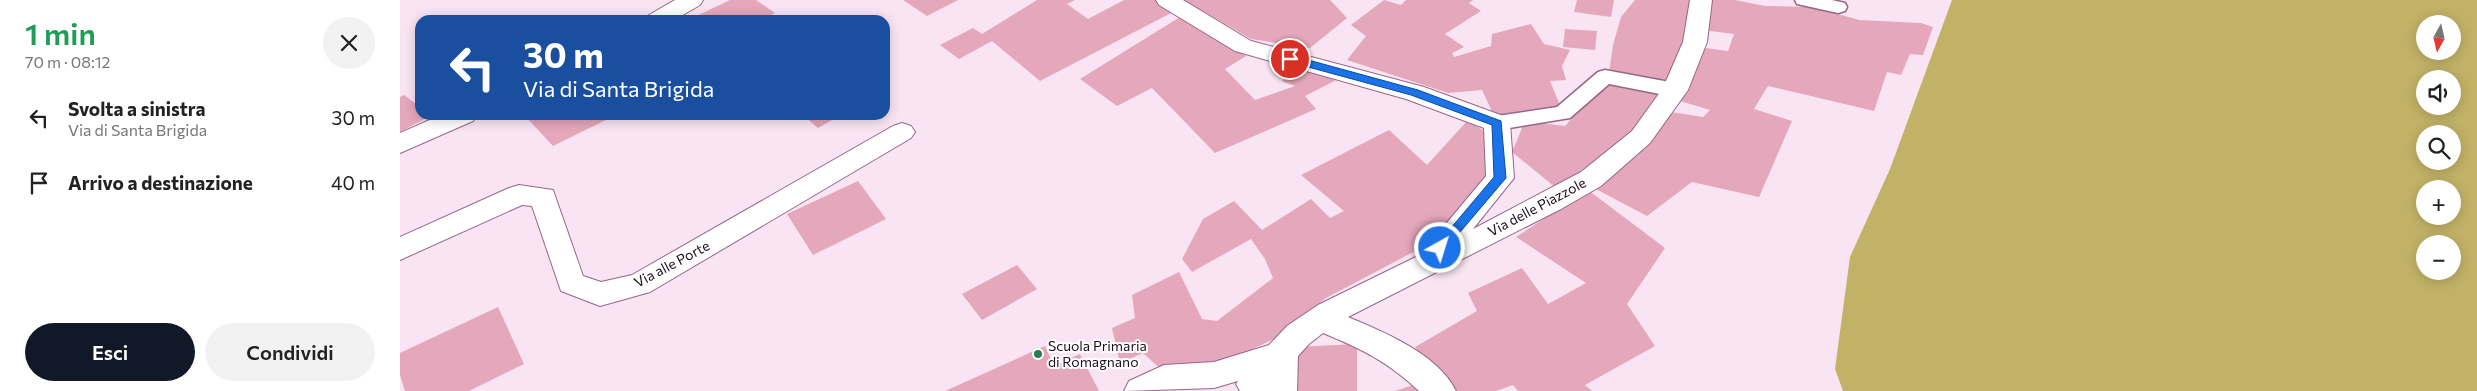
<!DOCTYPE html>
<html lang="it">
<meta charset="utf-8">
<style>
body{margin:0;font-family:Commissioner,sans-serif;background:#f2f2f2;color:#222;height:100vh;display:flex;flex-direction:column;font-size:19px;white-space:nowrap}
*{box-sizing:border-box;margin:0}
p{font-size:16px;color:#767676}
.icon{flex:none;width:28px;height:28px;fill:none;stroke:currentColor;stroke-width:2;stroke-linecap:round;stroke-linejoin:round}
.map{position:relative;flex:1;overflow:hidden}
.panel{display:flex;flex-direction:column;background:#fff;width:400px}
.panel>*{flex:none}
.guide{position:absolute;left:15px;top:15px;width:475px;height:105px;border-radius:15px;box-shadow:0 2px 12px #0003;background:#1a4fa0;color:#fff;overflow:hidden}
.needle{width:32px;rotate:188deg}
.controls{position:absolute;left:2016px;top:15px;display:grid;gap:10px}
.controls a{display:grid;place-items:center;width:45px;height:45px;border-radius:50%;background:#fff;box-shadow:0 2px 12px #0003;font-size:25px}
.pin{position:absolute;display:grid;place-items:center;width:42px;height:42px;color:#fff;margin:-21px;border:2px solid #fff;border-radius:50%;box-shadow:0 1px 5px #0007}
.me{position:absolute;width:55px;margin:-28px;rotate:39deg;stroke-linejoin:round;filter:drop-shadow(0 0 4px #0008)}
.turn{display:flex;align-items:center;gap:18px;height:105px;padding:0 25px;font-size:22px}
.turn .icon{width:65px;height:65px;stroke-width:2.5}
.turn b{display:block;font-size:35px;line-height:42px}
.round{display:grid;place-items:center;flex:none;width:52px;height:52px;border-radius:26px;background:#f2f2f2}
.head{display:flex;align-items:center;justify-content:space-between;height:85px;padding:0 25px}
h1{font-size:30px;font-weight:600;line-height:38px;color:#1e9e55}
.action{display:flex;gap:10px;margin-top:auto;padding:10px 25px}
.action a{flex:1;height:58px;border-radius:30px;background:#111827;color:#fff;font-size:20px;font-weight:600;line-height:58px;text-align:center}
.action a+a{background:#f2f2f2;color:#222}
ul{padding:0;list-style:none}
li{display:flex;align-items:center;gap:15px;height:65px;padding:0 25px}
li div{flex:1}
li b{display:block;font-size:19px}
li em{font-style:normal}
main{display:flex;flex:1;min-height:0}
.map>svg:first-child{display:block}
.forest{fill:#c2b267;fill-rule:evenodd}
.building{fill:#e4a7bb}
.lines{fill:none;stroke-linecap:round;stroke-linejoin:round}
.service-casing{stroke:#956688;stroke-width:3}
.minor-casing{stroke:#956688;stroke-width:2}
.tertiary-casing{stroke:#956688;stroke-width:2}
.service{fill:#fff;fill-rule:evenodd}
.minor{fill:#fff;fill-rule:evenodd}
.tertiary{fill:#fff;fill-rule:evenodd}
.route{fill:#1a73e8;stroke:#114b97}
.poi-dot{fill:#287f53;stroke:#fff;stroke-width:2}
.labels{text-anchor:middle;stroke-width:4;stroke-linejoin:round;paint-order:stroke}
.street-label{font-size:14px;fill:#1d0c19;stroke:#fff}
.poi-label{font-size:14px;fill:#1d0c19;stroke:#fff;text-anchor:start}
</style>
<main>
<section class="panel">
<div class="head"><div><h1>1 min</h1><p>70 m · 08:12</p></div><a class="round"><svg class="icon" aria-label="close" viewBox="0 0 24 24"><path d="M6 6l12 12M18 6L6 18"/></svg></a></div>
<ul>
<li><svg class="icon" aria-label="left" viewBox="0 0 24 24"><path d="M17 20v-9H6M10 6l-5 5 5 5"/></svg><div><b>Svolta a sinistra</b><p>Via di Santa Brigida</p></div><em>30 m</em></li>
<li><svg class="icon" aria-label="arrive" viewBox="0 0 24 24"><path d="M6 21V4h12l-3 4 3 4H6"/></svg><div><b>Arrivo a destinazione</b></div><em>40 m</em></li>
</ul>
<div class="action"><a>Esci</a><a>Condividi</a></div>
</section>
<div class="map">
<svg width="2077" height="391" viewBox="0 0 2077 391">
<rect width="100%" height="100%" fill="#f9e4f3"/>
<path class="forest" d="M1552 0H2077V391H1443L1435 369 1450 257 1490 169ZM2025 24H2052V51H2025ZM2025 79H2052V106H2025ZM2025 134H2052V161H2025ZM2025 189H2052V216H2025ZM2025 244H2052V271H2025Z"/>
<g class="building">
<path d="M330 0H356L375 13 362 20H288Z"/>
<path d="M503 0H558L527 16Z"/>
<path d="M637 0H675L667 4 688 19 724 0H756L773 12 640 81 592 41 559 59 540 45 573 28 582 34Z"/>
<path d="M784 0H930L947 18 910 48 851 39Z"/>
<path d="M984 0 1001 5 1006 0H1073L1069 3 1081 11 1045 34 1064 47 1052 53 1054 57 1091 46 1092 34 1131 24 1144 44 1170 50 1162 66 1166 80 1150 81 1161 108 1095 118 1082 90 1048 93 947 60 966 36 951 25Z"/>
<path d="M1177 0H1214L1211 17 1174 12Z"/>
<path d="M1235 0H1298L1272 81 1209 73 1213 45 1221 17Z"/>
<path d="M1310 0H1335L1365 6 1413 7 1459 20 1521 23 1533 27 1523 55 1510 54 1501 75 1487 72 1474 111 1368 86 1354 109 1392 121 1359 197 1292 182 1247 216 1192 187 1238 155 1265 111 1303 117 1310 110 1277 100 1298 47 1328 51 1334 34 1302 30Z"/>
<path d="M780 17 846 56 825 69 855 100 895 86 882 81 898 64 942 77 905 96 916 109 815 153 752 88 717 106 680 79Z"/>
<path d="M1165 29 1197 31 1195 50 1163 47Z"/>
<path d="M1204 82 1264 94 1234 137 1155 187 1112 152 1125 121 1165 126Z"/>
<path d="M4 95 20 107V115H32L0 132V97Z"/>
<path d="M127 115H216L153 146 125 116Z"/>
<path d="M403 115H441L418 128Z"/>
<path d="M1067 121 1095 137 1096 175 1038 239 926 298 874 339 816 366 765 373 743 353 720 363 712 328 735 318 732 295 779 272 802 319 817 321 873 278 865 259 851 239 792 272 782 259 803 219 834 201 862 230 911 199 930 218 944 211 901 175 989 130 1027 165Z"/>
<path d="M458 181 486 219 413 255 387 214Z"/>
<path d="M1188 190 1265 248 1227 304 1255 346 1185 385 1192 391H1118L1113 385 1096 391H1050L1015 347 1077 311 1068 293 1122 268 1148 304 1186 283 1116 237Z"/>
<path d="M617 265 637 289 582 320 562 294Z"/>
<path d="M98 307 124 364 69 391H5L0 375V353Z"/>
<path d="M957 344V391H893L896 347Z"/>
<path d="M645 346 654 366 680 354 699 391H545Z"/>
<path d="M1025 381 1030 391H995Z"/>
</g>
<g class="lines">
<g class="service-casing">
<g id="service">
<path d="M1395 0H1432L1445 3 1447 7 1445 11 1438 13 1397 4Z"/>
<path d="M1205 70 1275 83 1282 85 1285 90 1282 95 1275 97 1209 84 1170 118 1097 130 1090 128 1086 123 1090 118 1097 116 1157 107 1198 72Z"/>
</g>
</g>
<g class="minor-casing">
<g id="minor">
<path d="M756 0H783L851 41 1024 87 1106 117 1110 123 1114 178 1073 229 1181 172 1232 131 1263 88 1283 42 1290 0H1312L1307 42 1288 90 1250 143 1201 186 1161 209 948 317C984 332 1038 354 1056 391H1019C988 362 962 349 923 333L909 344 898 356 897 391H840L836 384 838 381 814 388 724 391 729 381 764 365 814 362 869 345 887 326 918 305 1020 255 1086 176 1084 128 1006 99 835 51 759 5Z"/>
<path d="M502 123 511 126 515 132 511 138 250 292 200 306 161 291 132 206 122 205 0 260V237L109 188 119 185 153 190 183 276 201 282 232 275 493 126Z"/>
</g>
</g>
<g class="tertiary-casing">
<g id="tertiary">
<path d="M275 0H303L300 5 274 20H245L249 15Z"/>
<path d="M41 115H77L73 121 0 153V133Z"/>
</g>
</g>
<use href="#service" class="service"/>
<use href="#minor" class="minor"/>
<use href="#tertiary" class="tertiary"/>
</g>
<path class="route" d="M890 55 1018 90 1101 121 1106 178 1044 251H1035L1034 248 1094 177 1092 125 1011 95 886 61V56Z"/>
<circle class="poi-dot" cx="638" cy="354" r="5"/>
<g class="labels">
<g class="street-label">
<text transform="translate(1137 207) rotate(-28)" y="5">Via delle Piazzole</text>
<text transform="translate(272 264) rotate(-28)" y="5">Via alle Porte</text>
</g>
<g class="poi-label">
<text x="648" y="351">Scuola Primaria<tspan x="648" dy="16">di Romagnano</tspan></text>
</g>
</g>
</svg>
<div class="controls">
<a><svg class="needle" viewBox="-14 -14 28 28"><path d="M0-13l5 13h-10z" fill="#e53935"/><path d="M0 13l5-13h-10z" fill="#767676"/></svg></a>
<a><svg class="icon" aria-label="sound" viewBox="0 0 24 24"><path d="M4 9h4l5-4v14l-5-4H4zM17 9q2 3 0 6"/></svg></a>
<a><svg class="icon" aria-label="search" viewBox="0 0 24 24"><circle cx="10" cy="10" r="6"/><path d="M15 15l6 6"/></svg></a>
<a>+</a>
<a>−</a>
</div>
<div class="pin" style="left:890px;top:59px;background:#d93025"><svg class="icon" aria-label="arrive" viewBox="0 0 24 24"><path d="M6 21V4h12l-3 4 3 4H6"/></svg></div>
<svg class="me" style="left:1040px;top:248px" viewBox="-20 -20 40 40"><circle r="17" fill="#1a73e8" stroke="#fff" stroke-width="3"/><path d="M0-11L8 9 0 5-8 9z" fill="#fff"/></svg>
<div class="guide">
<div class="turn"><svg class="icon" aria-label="left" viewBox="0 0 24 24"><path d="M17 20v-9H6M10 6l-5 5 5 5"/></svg><div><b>30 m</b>Via di Santa Brigida</div></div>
</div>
</div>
</main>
